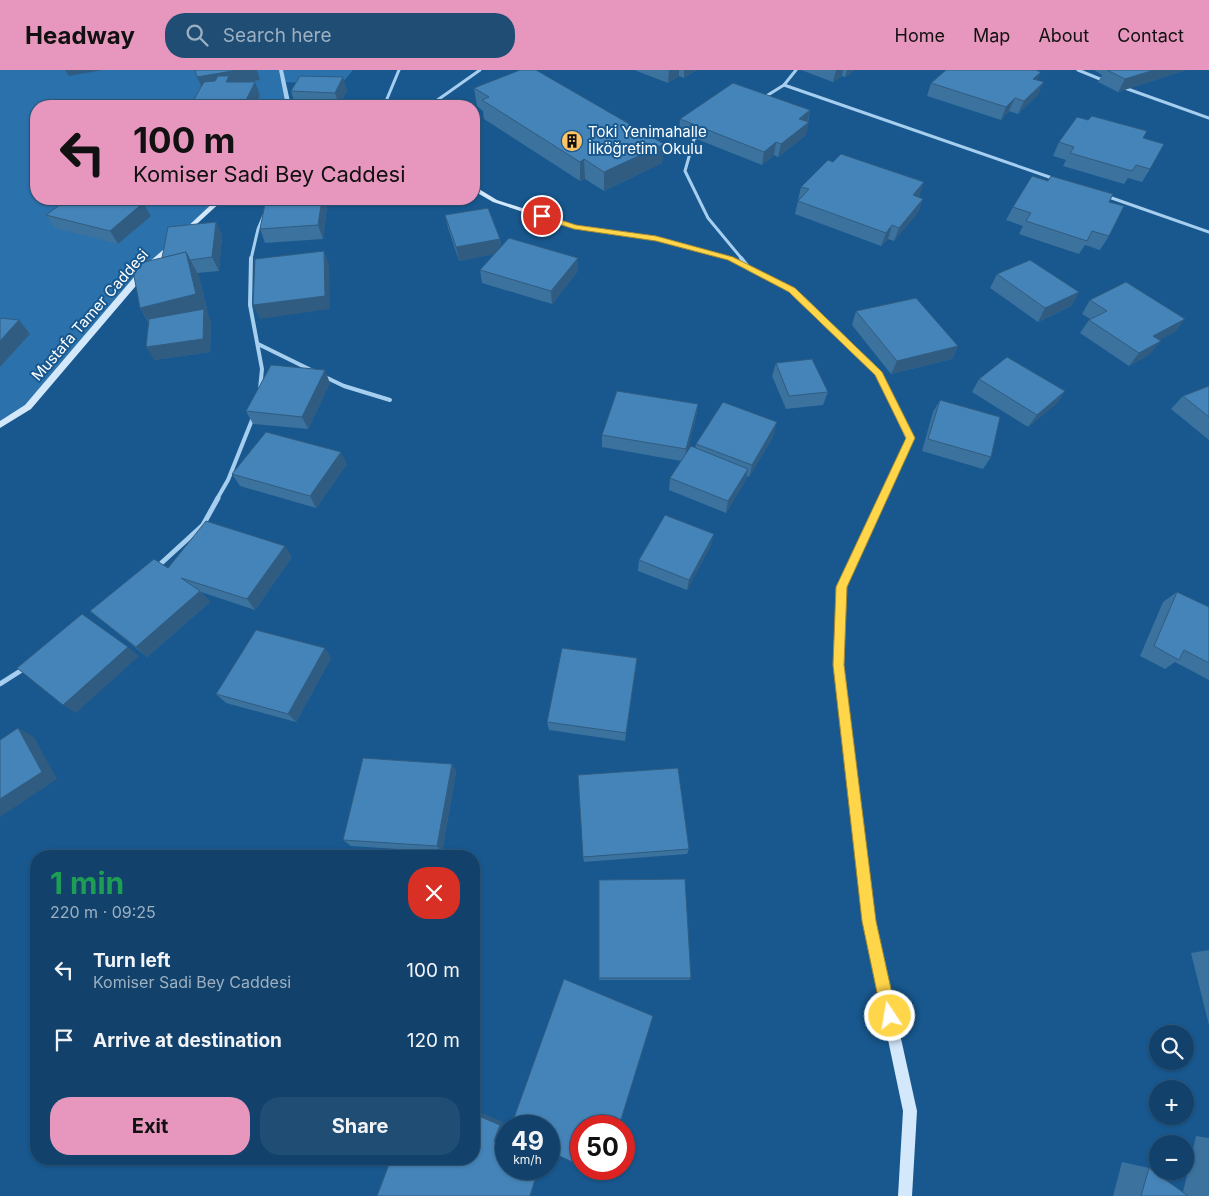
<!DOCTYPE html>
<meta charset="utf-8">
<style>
body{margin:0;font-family:Inter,sans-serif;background:#1f4d73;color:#f1f3f6;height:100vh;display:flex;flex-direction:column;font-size:19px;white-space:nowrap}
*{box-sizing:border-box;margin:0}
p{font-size:16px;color:#9cb0c1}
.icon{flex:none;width:28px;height:28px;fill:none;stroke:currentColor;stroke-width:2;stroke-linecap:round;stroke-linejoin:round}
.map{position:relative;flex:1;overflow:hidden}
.details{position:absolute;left:30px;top:780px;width:450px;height:315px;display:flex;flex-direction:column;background:#12426b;border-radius:20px;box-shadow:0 1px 4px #0004,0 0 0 1px #315b7e}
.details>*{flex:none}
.hud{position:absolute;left:30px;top:30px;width:450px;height:105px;border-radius:20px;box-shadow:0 1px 4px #0004,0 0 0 1px #315b7e;background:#e797bd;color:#111;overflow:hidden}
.controls{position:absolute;left:1149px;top:955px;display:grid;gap:10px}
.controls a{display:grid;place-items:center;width:45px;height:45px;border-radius:50%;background:#12426b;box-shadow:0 1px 4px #0004,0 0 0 1px #315b7e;font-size:25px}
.speed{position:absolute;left:495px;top:1045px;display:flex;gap:10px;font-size:25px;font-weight:700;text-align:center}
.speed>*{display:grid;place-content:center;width:65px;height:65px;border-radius:50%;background:#12426b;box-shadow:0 1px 4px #0004,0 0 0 1px #315b7e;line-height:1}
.speed small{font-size:12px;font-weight:400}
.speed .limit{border:8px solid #d22;background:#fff;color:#111}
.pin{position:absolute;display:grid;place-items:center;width:42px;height:42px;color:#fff;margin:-21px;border:2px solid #fff;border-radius:50%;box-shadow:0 1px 5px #0007}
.me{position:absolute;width:55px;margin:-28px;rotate:348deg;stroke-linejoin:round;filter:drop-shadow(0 0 4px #0008)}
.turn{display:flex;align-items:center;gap:18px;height:105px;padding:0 20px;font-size:22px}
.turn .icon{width:65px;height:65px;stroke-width:2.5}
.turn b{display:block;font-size:35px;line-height:42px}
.round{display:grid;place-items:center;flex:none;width:52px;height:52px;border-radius:20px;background:#1f4d73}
.headline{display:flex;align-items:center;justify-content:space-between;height:85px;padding:0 20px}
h1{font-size:30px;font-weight:700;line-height:38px;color:#1e9e55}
.button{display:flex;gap:10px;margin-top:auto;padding:10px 20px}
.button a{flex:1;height:58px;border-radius:20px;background:#e797bd;color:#111;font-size:20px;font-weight:700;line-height:58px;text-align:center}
.button a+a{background:#1f4d73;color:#f1f3f6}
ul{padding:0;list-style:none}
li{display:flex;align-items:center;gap:15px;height:70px;padding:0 20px}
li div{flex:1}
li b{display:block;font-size:19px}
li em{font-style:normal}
header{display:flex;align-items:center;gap:30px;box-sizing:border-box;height:70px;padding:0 25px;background:#e797bd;color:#111}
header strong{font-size:24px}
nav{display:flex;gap:28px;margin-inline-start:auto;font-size:18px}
.search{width:350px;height:45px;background:#1f4d73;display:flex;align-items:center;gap:12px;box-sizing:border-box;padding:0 18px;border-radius:20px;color:#9cb0c1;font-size:19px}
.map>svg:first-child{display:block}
.green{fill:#2b72ad}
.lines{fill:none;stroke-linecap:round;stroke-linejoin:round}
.minor-far2{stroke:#a6ceef;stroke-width:3}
.minor-far1{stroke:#a6ceef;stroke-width:4}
.minor{stroke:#a6ceef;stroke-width:5}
.tertiary{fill:#a6ceef;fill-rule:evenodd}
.secondary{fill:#d3e8fa;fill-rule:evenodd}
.wall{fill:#3b729e}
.shaded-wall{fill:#305c81}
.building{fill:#4584b8;stroke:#305c81}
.route{fill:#ffd54a;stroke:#a68a30}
.labels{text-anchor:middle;stroke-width:4;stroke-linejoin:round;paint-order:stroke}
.far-poi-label{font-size:15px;fill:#fff;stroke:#18588f;text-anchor:start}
.far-street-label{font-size:15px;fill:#fff;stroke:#18588f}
</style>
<header>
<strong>Headway</strong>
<div class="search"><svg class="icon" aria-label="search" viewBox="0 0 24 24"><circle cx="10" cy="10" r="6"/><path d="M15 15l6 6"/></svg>Search here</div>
<nav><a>Home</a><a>Map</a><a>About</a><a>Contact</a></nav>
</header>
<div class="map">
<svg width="1209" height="1126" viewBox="0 0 1209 1126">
<rect width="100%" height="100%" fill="#18588f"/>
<path class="green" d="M0 0H353L341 14 284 12 289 36H36V129H221L143 202 28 337 0 355Z"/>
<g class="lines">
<g class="minor-far2">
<path d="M1078 0 1105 11"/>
<path d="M784 15 1055 109"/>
<path d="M1122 17 1209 48"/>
<path d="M763 28 784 15 796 0"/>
<path d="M384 36 399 0"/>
<path d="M429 36 480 0"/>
<path d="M700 66 694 69 685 101 708 148 742 189"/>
<path d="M1106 126 1209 162"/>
<path d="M251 189 258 159 264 145"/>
</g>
<g class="minor-far1">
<path d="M251 188 250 235 262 299 260 319"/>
<path d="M741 188 749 198"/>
<path d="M258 274 315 302"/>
<path d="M323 306 344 316 390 330"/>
<path d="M217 429 228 410 254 345"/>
</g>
<g class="minor">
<path d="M157 497 203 455 218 428"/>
<path d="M0 614 25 598"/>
</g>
<path class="tertiary" d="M279 0H283L291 36H286Z"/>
<g class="secondary">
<path d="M474 116 497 130 575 155 656 166 732 187 795 218 882 302 914 369 846 517 844 595 875 851 917 1041 912 1126H898L903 1041 863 851 834 595 836 517 906 369 876 305 789 222 728 189 656 170 572 158 493 132 474 121Z"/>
<path d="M217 129H224L187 163H183V161Z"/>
<path d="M171 173 176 174 146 204 31 339 0 358V351L25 335 140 200Z"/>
</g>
</g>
<g class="wall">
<path d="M195 0H257L260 10 249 12H255L260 25 255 36H194L192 33 201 17 197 7Z"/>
<path d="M634 0H697L684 8 679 6 668 13Z"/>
<path d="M801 0H855L845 7 842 6 833 12Z"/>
<path d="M1094 0H1186L1118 22 1098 12 1102 5Z"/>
<path d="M1037 10 1038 25 1018 44 1009 41 1001 50 927 26 931 13Z"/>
<path d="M474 18 664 74 662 93 604 121 585 109 580 111 484 49 483 41 477 36Z"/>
<path d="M347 20 339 36 295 34 291 21Z"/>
<path d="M810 40 806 65 778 87 774 85 762 95 679 62 680 49Z"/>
<path d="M1143 68 1150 99 1142 112 1128 108 1124 114 1063 96 1066 90 1053 86 1059 72Z"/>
<path d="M801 117 920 125 918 127 923 129 918 142 894 171 888 169 881 176 795 144Z"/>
<path d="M328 129 323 169 265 173 260 159Z"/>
<path d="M1109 132V166L1100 180 1085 175 1079 184 1019 164 1023 156 1006 150 1013 137Z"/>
<path d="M46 145 151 146 118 174 55 158Z"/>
<path d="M445 145 500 169 501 176 578 188V201L552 234 482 213 480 200 494 184 459 191 448 158Z"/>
<path d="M216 152 222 165 219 201 197 203 199 206 209 248V249L211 252 210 282 154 290 148 252 140 238 162 188Z"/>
<path d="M997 204 1079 222 1071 236 1038 252 990 218Z"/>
<path d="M1090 230 1175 262 1159 270 1150 284 1129 296 1080 263 1089 250 1090 249 1082 244Z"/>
<path d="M856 241 958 276 952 289 891 304 852 255Z"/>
<path d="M776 293 828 322 823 335 786 339 772 306Z"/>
<path d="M979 309 1065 321 1056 334 1028 357 972 322Z"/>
<path d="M330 313 308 359 253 354 246 341Z"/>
<path d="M1209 316V370L1171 339 1183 326Z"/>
<path d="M940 330 991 387 983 399 922 381 933 342Z"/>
<path d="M698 334 696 347 687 382 695 378 696 374 774 365 749 407 747 406 745 411 726 443 669 420 670 408 681 391 602 377V365Z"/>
<path d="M347 394 316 438 240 416 232 404Z"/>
<path d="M711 475 687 520 638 501 639 490Z"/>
<path d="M292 487 255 540 201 522 210 532 147 587 90 541 168 498Z"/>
<path d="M1177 522 1209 537V610L1175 592 1165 599 1140 586 1163 532Z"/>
<path d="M331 588 296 652 226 633 216 624Z"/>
<path d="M637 588 625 671 549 660 547 652Z"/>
<path d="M452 694 456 702 442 782 351 776 343 770Z"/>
<path d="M689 779 687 784 584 792 583 787Z"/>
<path d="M1209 880V955L1191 883Z"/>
<path d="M599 908H691L689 910H599Z"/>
<path d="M1196 1066 1209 1068V1126H1113L1122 1092 1149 1098 1183 1122Z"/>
</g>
<g class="shaded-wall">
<path d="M65 0H103L69 6Z"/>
<path d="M238 0H257L260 10 203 20 197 7Z"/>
<path d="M669 0H679V6L668 13Z"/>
<path d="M684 0H697L684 8Z"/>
<path d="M836 0H843L842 6 833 12Z"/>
<path d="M847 0H855L845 7Z"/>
<path d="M1154 0H1186L1118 22 1125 9Z"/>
<path d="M1041 2 1035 15 1033 9Z"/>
<path d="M343 7 347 20 339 36 335 23Z"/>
<path d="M255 12 260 25 255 36H247L245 32Z"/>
<path d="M1044 12 1038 25 1018 44 1024 31Z"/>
<path d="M1015 28 1009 41 1001 50 1006 37Z"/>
<path d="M810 40 807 53 799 49Z"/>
<path d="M809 52 806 65 778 87 781 74Z"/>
<path d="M776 72 774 85 762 95 764 82Z"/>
<path d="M664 74 662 93 604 121V102Z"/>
<path d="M584 89 585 109 580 111V92Z"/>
<path d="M924 112 920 125 908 139 913 125Z"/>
<path d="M322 129H328L323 169 318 155Z"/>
<path d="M923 129 918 142 894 171 899 158Z"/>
<path d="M143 133 151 146 118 174 110 161Z"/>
<path d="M216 152 222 165 219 201 212 187Z"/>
<path d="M892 155 888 169 881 176 886 163Z"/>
<path d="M500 169 502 183 459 191 456 177Z"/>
<path d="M324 181 329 194 330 239 260 249 253 235Z"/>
<path d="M186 182 199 206 209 248V249L211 252 210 282 154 290 146 277 155 262 140 238Z"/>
<path d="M578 188V201L552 234 551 221Z"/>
<path d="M1079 222 1071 236 1038 252 1045 238Z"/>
<path d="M1185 249 1175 262 1143 279 1153 266Z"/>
<path d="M19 250 30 264 0 297V271Z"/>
<path d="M1161 271 1150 284 1129 296 1139 283Z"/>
<path d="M958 276 952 289 891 304 897 291Z"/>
<path d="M325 300 330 313 308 359 302 347Z"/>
<path d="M1065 321 1056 334 1028 357 1037 345Z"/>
<path d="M698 334 696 347 685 392 686 379Z"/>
<path d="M777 352 774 365 749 407 752 395Z"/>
<path d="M341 382 347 394 316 438 310 426Z"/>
<path d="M748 399 745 411 726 443 728 431Z"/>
<path d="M714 464 711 475 687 520 689 510Z"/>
<path d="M285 476 292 487 255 540 247 529Z"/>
<path d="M200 521 210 532 147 587 136 577Z"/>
<path d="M128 577 139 586 76 643 63 635Z"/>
<path d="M325 578 331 588 296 652 288 644Z"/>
<path d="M637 588 636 598 625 671 626 663Z"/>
<path d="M18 658 34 667 57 709 0 747V729Z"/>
<path d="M452 694 456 702 442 782 437 776Z"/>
<path d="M474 1040 503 1052 498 1068 506 1072V1076L494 1071 474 1044Z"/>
<path d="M538 1099H539L531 1126H530Z"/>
</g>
<g class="building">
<path d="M195 0H238L197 7Z"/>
<path d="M520 0H536L664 74 604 102 584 89 580 92 482 30 489 27 474 18Z"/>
<path d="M946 0H1036L1041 2 1033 9 1044 12 1024 31 1015 28 1006 37 931 13Z"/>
<path d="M1107 0H1154L1125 9Z"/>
<path d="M218 6H229L226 12H255L245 32 192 33 204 12 215 11Z"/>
<path d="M300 6 343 7 335 23 291 21Z"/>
<path d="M733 13 810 40 799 49 809 52 781 74 776 72 764 82 680 49Z"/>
<path d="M1092 46 1147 61 1143 68 1164 74 1150 99 1136 95 1132 101 1070 83 1074 77 1059 72 1077 47 1088 50Z"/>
<path d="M841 84 924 112 913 125 923 129 899 158 892 155 886 163 798 131 809 119 801 117 828 90 833 92Z"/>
<path d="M1032 106 1048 111 1051 106 1113 124 1109 132 1124 136 1109 166 1092 161 1087 171 1026 151 1031 143 1013 137Z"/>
<path d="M68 129H126L143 133 110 161 46 145Z"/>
<path d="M266 129H322L318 155 260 159Z"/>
<path d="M488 138 500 169 456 177 445 145Z"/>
<path d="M216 152 212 187 190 190 186 182 162 188 168 157Z"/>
<path d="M509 168 578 188 551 221 480 200Z"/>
<path d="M324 181 325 226 253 235 255 189Z"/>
<path d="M186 182 196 224 140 238 132 195Z"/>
<path d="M1030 190 1079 222 1045 238 997 204Z"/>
<path d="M1126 212 1185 249 1153 266 1161 271 1139 283 1089 250 1107 241 1090 230Z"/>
<path d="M916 228 958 276 897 291 856 241Z"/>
<path d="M204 239 203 269 146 277 149 249Z"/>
<path d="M0 248 19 250 0 271Z"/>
<path d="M1007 287 1065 321 1037 345 979 309Z"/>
<path d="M812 289 828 322 789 326 776 293Z"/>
<path d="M271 295 325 300 302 347 246 341Z"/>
<path d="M1209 316V347L1183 326Z"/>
<path d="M617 321 698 334 686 379 602 365Z"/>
<path d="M940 330 1000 347 991 387 928 369Z"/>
<path d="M723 332 777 352 752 395 696 374Z"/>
<path d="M266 362 341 382 310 426 232 404Z"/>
<path d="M691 376 748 399 728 431 670 408Z"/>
<path d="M665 445 714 464 689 510 639 490Z"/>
<path d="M206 451 285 476 247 529 181 508 200 521 136 577 90 541 154 489 168 498Z"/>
<path d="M1177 522 1209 537V593L1184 580 1179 590 1154 576Z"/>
<path d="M82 544 128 577 63 635 17 598Z"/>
<path d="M256 560 325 578 288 644 216 624Z"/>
<path d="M562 578 637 588 626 663 547 652Z"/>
<path d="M18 658 42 702 0 729V670Z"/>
<path d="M363 688 452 694 437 776 343 770Z"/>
<path d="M678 698 689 779 583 787 578 705Z"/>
<path d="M685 809 691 908H599V810Z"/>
<path d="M564 909 653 946 619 1056H581V1096L549 1081V1056H511Z"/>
<path d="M474 1044 500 1055 494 1071 506 1076V1099H538L530 1126H377L391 1089H474Z"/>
<path d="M1149 1098 1188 1126H1141Z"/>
<path d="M587 1099H606L604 1107Z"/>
</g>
<path class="route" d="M542 144 576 155 656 166 733 187 795 218 882 302 915 368 847 517 844 595 876 851 897 946 895 951 890 954 884 951 882 946 862 851 833 595 836 517 906 368 875 305 789 222 728 190 656 171 574 159 540 148V145Z"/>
<defs>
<g id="building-disc" transform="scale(1.125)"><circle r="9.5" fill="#ffc363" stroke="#18588f"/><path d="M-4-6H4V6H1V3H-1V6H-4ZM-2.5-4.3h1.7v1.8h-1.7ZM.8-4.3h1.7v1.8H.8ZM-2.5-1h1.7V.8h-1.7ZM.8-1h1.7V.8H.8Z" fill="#111"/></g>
</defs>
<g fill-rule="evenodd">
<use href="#building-disc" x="572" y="71"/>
</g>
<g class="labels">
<g class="far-poi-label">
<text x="588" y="67">Toki Yenimahalle<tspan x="588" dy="17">İlköğretim Okulu</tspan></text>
</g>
<g class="far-street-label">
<text transform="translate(90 245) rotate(-49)" y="5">Mustafa Tamer Caddesi</text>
</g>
</g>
</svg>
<div class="controls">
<a><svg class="icon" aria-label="search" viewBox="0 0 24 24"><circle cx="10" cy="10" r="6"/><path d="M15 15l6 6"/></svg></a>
<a>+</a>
<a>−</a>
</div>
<div class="speed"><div>49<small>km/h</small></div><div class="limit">50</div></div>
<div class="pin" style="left:542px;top:146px;background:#d93025"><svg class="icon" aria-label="arrive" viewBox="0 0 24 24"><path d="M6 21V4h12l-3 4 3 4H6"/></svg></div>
<svg class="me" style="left:890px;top:946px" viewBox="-20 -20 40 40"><circle r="17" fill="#ffd54a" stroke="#fff" stroke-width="3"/><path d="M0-11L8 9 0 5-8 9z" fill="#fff"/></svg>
<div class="hud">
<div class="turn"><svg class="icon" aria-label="left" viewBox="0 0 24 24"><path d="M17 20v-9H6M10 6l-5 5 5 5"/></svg><div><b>100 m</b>Komiser Sadi Bey Caddesi</div></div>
</div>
<section class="details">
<div class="headline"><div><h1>1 min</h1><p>220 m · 09:25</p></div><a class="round" style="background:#d93025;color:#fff"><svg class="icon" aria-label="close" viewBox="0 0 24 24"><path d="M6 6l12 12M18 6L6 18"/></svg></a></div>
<ul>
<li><svg class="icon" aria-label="left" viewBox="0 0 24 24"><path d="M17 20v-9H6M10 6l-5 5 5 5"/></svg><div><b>Turn left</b><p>Komiser Sadi Bey Caddesi</p></div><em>100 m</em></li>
<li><svg class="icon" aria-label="arrive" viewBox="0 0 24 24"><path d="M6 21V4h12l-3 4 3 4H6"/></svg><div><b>Arrive at destination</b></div><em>120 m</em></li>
</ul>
<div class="button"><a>Exit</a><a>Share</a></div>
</section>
</div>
